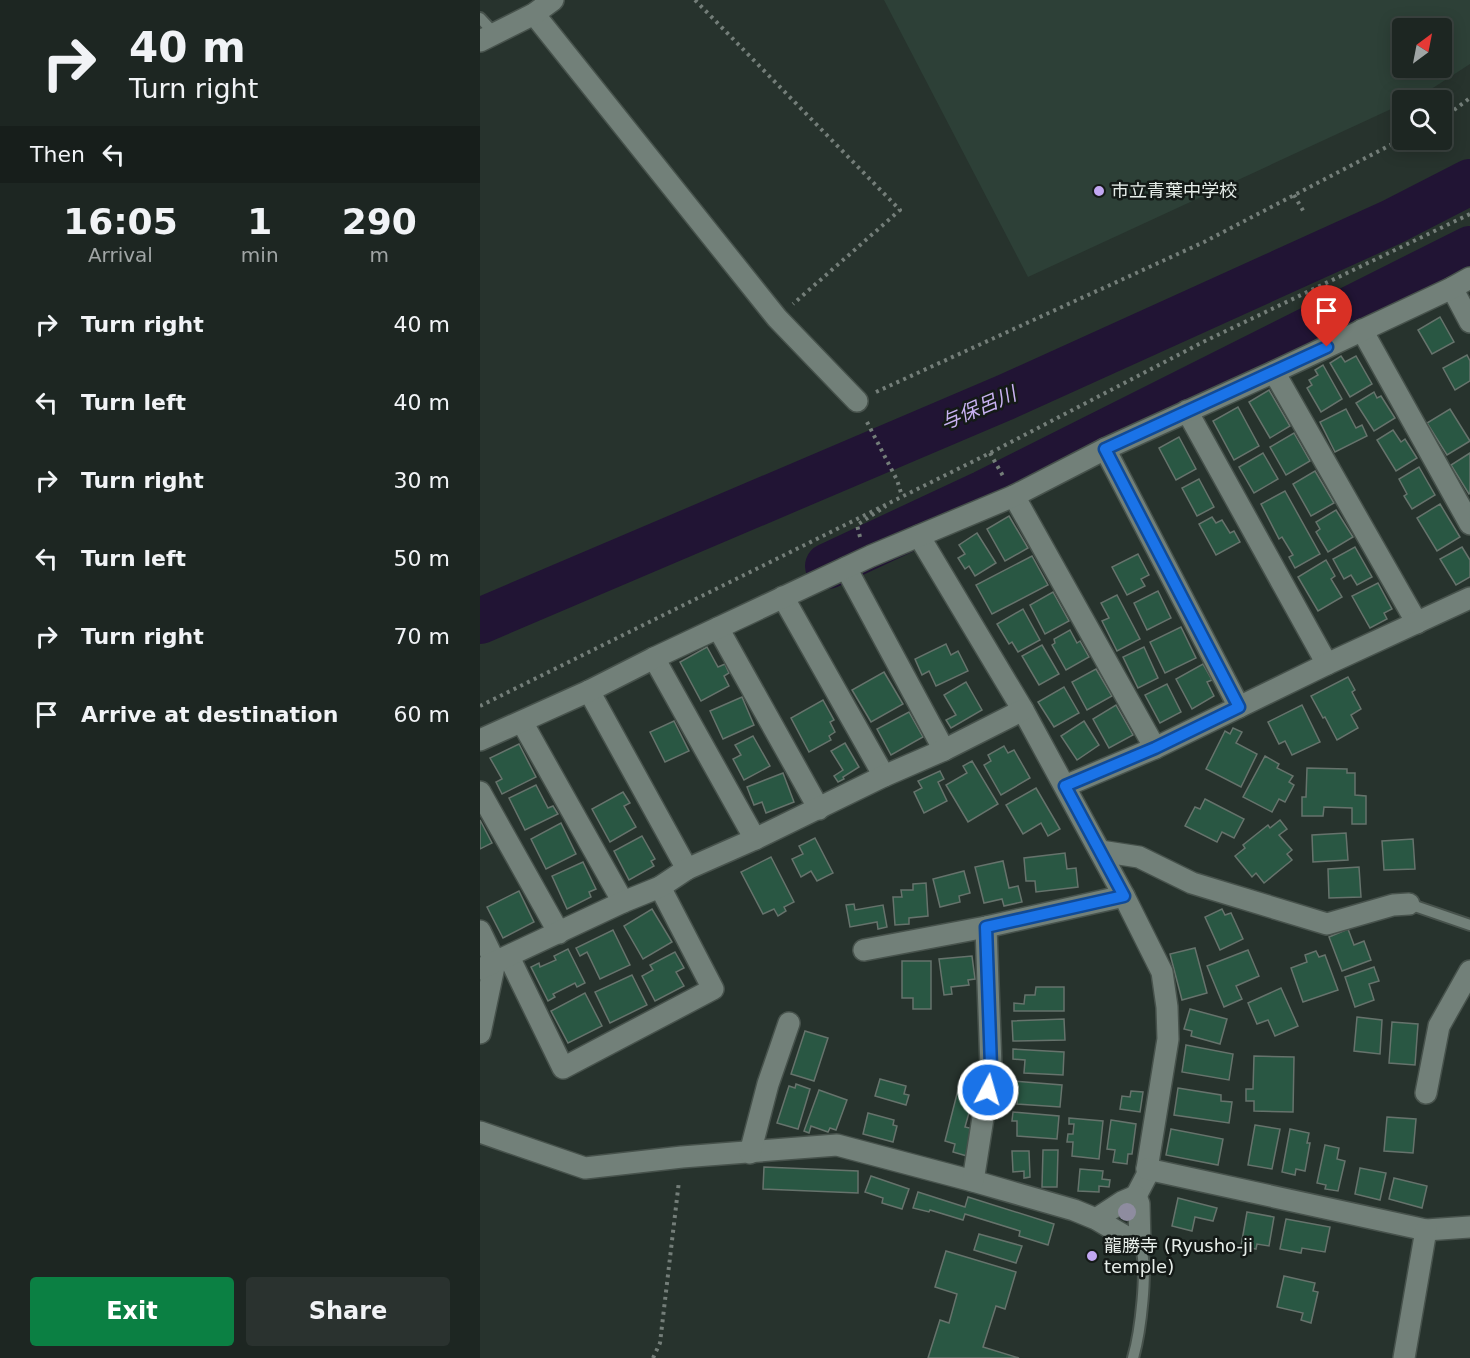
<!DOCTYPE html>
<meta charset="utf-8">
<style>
body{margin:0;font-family:"DejaVu Sans","Noto Sans JP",sans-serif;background:#2a322f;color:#f1f3f6;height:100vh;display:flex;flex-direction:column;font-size:22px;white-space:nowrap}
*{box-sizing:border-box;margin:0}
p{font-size:20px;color:#a0a5a5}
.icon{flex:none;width:33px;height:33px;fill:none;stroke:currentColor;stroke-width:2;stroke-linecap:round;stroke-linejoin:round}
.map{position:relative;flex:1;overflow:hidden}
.sheet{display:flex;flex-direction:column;background:#1d2622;width:480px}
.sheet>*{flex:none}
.top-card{background:#1d2622;color:#f1f3f6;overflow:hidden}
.needle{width:39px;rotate:32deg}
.fabs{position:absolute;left:912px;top:18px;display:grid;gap:12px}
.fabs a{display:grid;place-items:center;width:60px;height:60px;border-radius:6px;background:#1d2622;box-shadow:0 3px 15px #0003,0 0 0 2px #3b4340;font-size:30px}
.pin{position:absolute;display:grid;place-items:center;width:51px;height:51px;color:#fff;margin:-62px -26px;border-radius:50% 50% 50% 0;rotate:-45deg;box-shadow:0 0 6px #0007}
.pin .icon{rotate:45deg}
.me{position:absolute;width:66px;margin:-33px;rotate:6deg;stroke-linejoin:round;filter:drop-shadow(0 0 4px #0008)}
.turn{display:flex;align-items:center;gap:21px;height:126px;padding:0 30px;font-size:27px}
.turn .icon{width:78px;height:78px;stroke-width:2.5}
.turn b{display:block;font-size:42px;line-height:51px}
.then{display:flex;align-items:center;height:57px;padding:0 30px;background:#0003;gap:12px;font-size:22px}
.eta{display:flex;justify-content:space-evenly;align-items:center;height:102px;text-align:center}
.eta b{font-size:36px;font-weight:800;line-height:42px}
.cta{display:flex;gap:12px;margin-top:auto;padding:12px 30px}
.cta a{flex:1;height:69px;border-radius:6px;background:#0b8043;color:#fff;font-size:24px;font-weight:800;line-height:69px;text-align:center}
.cta a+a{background:#2a322f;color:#f1f3f6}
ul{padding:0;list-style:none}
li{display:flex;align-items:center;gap:18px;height:78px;padding:0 30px}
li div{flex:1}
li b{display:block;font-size:22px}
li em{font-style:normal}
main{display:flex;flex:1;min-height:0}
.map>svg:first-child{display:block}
.built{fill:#2d4037;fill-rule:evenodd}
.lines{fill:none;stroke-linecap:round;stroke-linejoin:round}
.river{stroke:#211434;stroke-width:46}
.building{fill:#295743;stroke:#66736c;stroke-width:1.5}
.service-casing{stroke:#47524c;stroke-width:14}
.minor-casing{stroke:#47524c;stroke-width:24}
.path{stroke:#747e79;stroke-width:4;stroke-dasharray:3 4.5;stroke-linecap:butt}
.service{stroke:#728079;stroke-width:10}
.minor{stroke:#728079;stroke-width:21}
.tree{fill:#8e8c9f}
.route-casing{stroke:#114b97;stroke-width:15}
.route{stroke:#1a73e8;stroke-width:10}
.poi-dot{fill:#c2a7f2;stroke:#141a17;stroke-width:2}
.labels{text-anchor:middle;stroke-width:5;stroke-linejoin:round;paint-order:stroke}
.poi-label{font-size:18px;fill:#e6ede9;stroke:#141a17;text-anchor:start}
.water-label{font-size:20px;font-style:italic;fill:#c9b2f2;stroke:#141a17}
</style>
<main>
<section class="sheet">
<div class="top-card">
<div class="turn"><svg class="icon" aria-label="right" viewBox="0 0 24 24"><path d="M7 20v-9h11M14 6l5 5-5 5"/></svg><div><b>40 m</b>Turn right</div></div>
<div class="then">Then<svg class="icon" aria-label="left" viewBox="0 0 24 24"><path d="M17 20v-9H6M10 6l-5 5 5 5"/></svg></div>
</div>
<div class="eta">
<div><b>16:05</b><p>Arrival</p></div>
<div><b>1</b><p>min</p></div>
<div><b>290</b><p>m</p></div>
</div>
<ul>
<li><svg class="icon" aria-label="right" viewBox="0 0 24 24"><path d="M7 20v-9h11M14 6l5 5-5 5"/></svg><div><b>Turn right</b></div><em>40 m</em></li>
<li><svg class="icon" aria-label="left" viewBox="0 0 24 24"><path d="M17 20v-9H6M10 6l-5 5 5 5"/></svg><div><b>Turn left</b></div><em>40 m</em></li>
<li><svg class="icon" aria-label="right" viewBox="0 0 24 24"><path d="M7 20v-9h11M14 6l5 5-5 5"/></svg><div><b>Turn right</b></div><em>30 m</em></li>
<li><svg class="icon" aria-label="left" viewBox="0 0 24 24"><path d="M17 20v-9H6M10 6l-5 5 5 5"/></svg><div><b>Turn left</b></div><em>50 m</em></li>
<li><svg class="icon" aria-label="right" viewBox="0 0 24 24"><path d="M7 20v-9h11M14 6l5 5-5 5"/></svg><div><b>Turn right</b></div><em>70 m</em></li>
<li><svg class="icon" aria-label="arrive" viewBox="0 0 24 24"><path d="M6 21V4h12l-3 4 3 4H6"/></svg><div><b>Arrive at destination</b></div><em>60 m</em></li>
</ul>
<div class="cta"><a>Exit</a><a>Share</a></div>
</section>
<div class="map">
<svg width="990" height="1358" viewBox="0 0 990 1358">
<rect width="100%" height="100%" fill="#27332d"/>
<path class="built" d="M404 0H990V64L942 95 930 100H922V104L548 277ZM922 28H962V68H922Z"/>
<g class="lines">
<g class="river">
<path d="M348 566 504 493 990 249"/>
<path d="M0 621 526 397 912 222 990 182"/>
</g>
</g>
<g class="building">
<path d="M960 317 974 342 952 354 938 330Z"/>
<path d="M987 355 990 361V381L975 390 963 368Z"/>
<path d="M861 356 865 362 876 356 892 384 870 397 850 363Z"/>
<path d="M843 365 862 399 841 412 827 388 832 385 829 380 838 375 835 370Z"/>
<path d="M789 390 810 426 790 438 769 402Z"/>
<path d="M894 392 897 398 901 396 915 418 894 431 876 403Z"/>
<path d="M758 407 779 446 754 460 733 421Z"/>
<path d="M866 409 876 428 882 425 887 436 855 452 840 422Z"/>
<path d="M970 409 990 441 967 455 947 423Z"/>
<path d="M913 430 921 442 925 439 937 458 916 471 897 440Z"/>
<path d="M814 433 830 461 806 475 790 447Z"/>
<path d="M699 437 716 469 696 480 679 448Z"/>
<path d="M783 453 798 479 774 493 759 467Z"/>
<path d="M990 453V493L989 494 971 465Z"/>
<path d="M939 467 955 495 932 509 924 496 927 494 919 479Z"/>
<path d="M835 471 854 503 831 516 813 484Z"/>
<path d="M719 479 734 507 717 516 702 488Z"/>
<path d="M805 491 840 554 815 568 809 557 813 555 802 537 799 539 781 504Z"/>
<path d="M960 504 980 537 957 551 937 518Z"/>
<path d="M856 510 873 537 848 552 836 532 840 529 836 522Z"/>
<path d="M529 516 548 548 525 561 507 529Z"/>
<path d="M732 517 736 523 742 520 750 533 754 531 760 542 736 555 719 524Z"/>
<path d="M497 533 516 563 495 576 489 566 485 569 478 558 485 554 479 545Z"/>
<path d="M875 547 892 577 877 585 871 575 864 579 853 559Z"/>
<path d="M982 547 990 560V577L976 585 960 559Z"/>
<path d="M658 554 669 575 661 579 665 586 647 595 632 567Z"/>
<path d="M552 556 568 585 512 614 496 585Z"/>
<path d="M846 560 855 576 851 579 862 597 838 611 818 577Z"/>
<path d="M898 583 912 609 904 613 907 619 890 628 872 596Z"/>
<path d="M678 591 691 618 667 630 654 603Z"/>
<path d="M573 592 589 621 565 634 550 605Z"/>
<path d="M637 595 660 639 637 651 622 621 629 618 621 603Z"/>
<path d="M543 609 560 640 538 652 532 642 529 644 517 624Z"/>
<path d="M701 627 716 658 685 673 670 642Z"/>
<path d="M590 630 597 643 600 641 609 657 586 670 572 645 575 643 574 639Z"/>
<path d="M466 644 471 655 478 651 488 671 456 686 449 671 442 675 435 659Z"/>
<path d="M562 645 579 674 559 685 542 656Z"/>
<path d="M227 647 238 667 245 664 249 673 244 676 249 686 221 701 200 662Z"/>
<path d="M664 647 678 678 658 688 643 657Z"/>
<path d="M723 664 732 680 727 682 734 696 712 709 696 679Z"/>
<path d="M616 669 632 696 607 710 592 682Z"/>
<path d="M404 672 423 704 391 722 372 690Z"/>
<path d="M868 677 875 690 872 692 881 709 871 715 878 728 857 740 845 717 843 718 831 696Z"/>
<path d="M486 682 502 710 471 728 466 720 476 715 464 695Z"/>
<path d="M687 684 701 712 680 723 665 695Z"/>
<path d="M584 687 599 713 574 727 558 702Z"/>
<path d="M262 697 274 725 243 739 230 711Z"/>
<path d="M343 700 354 720 350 722 355 732 349 736 351 740 329 752 311 718Z"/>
<path d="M636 705 653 735 629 748 613 719Z"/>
<path d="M822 705 840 742 812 755 805 741 799 744 788 722Z"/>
<path d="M429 712 443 737 411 755 397 729Z"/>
<path d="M194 721 209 751 185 762 170 732Z"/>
<path d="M604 721 619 745 597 760 581 736Z"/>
<path d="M753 728 762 732 756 743 777 754 761 787 726 769 745 731 750 734Z"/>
<path d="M273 736 290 766 264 780 253 759 261 755 255 745Z"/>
<path d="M365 743 379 767 363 777 364 779 358 782 354 776 363 770 351 751Z"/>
<path d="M39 744 56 777 22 794 16 782 22 779 10 758Z"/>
<path d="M524 746 528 753 534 750 550 778 521 795 504 765 511 761 508 755Z"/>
<path d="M785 756 799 764 797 768 813 776 809 782 814 785 805 802 799 799 792 812 763 797Z"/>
<path d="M492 761 518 804 488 822 466 785 487 773 483 766Z"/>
<path d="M827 768 867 769V773H875V795L886 796V824H872V808L844 807 843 816H822V797H826Z"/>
<path d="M460 771 464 779 458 782 467 801 444 813 434 792 442 788 438 781Z"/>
<path d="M303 773 314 802 286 813 282 802 274 805 267 787Z"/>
<path d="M56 785 68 808 73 806 78 814 45 830 29 798Z"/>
<path d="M556 788 580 829 568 836 561 823 543 834 526 805Z"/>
<path d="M143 792 150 803 144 806 156 827 130 842 112 809Z"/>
<path d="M725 799 764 819 754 838 742 832 737 842 705 826 715 807 720 809Z"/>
<path d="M0 820 12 843 0 849Z"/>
<path d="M800 820 807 829 799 835 812 850 807 854 812 860 784 883 776 873 772 877 755 856 765 848 763 845 788 825 790 828Z"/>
<path d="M81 823 96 854 66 869 51 839Z"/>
<path d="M866 833 868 860 833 862 832 835Z"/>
<path d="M162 836 175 859 171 861 174 866 149 880 134 851Z"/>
<path d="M335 838 353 873 337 881 331 871 321 877 312 859 323 854 319 846Z"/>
<path d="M933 839 935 869 904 870 902 841Z"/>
<path d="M585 853 587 869 596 868 598 887 556 892 555 881H546L544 858Z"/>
<path d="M291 857 314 902 304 907 306 911 298 916 294 909 283 914 261 872Z"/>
<path d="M523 861 529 888 538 886 542 902 524 906 522 899 504 903 495 867Z"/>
<path d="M103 862 116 889 109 892 111 897 87 909 72 876Z"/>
<path d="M879 867 881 897 849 898 848 869Z"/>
<path d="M484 871 490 893 479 896 480 902 460 907 453 879Z"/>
<path d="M446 883 448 916 429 918V924L415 925 413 897H422L421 890H433V884Z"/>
<path d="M39 891 54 922 23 938 7 907Z"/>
<path d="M374 904 375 910 403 905 407 927 398 929 397 922 370 927 366 905Z"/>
<path d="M172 909 192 942 163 959 144 926Z"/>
<path d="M742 909 745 915 751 913 763 939 740 950 725 917Z"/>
<path d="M868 929 874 945 884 941 891 960 862 971 849 937Z"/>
<path d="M133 930 150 965 120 979 107 952 100 956 96 948Z"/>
<path d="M715 948 727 993 702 1000 690 954Z"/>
<path d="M88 949 105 983 97 987 95 983 73 994 75 997 68 1001 51 967 59 963 60 967 76 960 74 956Z"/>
<path d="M768 950 779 976 756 986 762 999 744 1007 727 966Z"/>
<path d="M836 951 839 957 845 955 858 990 823 1002 811 968 827 962 825 955Z"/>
<path d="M195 952 204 968 196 972 204 986 175 1001 162 976 173 970 170 965Z"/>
<path d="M492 956 495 979 488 980 489 985 471 987 472 994 464 995 459 959Z"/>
<path d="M422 961H451V1009H433V998H422Z"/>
<path d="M894 967 899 981 889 984 894 1000 875 1007 865 977Z"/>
<path d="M152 975 167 1005 130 1023 115 992Z"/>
<path d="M556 987H584V1011H534V1003L544 1004 545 995H555Z"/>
<path d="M801 988 818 1026 795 1036 788 1020 777 1024 768 1003Z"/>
<path d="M105 993 122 1026 88 1043 71 1011Z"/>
<path d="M710 1009 747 1019 740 1044 711 1036 712 1031 704 1029Z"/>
<path d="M877 1017 902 1020 900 1054 874 1051Z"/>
<path d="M584 1019 585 1040 533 1041 532 1021Z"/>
<path d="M912 1022 938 1024 935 1065 909 1063Z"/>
<path d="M325 1031 348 1038 334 1081 311 1074Z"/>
<path d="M706 1045 753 1054 749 1080 702 1072Z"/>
<path d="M533 1049 584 1052 583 1075 544 1073 545 1060 533 1059Z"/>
<path d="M774 1056 814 1057 813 1112 774 1111V1101H766V1089H773Z"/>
<path d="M400 1079 426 1086 424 1094 429 1095 426 1105 395 1096Z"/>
<path d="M532 1081 582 1085 580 1107 537 1104 538 1087 532 1086Z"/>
<path d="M316 1084 330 1089 318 1129 297 1123 309 1086 315 1088Z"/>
<path d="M479 1086 495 1091 485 1127 494 1129 487 1156 473 1152 475 1144 465 1141Z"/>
<path d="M698 1088 741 1095V1101L752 1102 749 1123 694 1115Z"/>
<path d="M339 1090 367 1100 356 1130 350 1128 348 1132 331 1126 329 1133 324 1131Z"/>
<path d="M651 1091 663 1092 660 1112 640 1109 642 1096 650 1097Z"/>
<path d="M533 1112 579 1116 577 1139 537 1136V1121H532Z"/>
<path d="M388 1113 414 1120 413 1125 417 1126 413 1142 383 1134Z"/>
<path d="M907 1117 936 1119 933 1153 904 1151Z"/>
<path d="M589 1118 623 1121 619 1159 592 1156 593 1142H587L588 1134H593L594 1124H589Z"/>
<path d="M631 1120 656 1124 652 1154H648L647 1164 633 1162 635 1150 627 1149Z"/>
<path d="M775 1125 800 1129 792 1169 768 1165Z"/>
<path d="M691 1129 743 1139 738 1165 686 1155Z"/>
<path d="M810 1129 829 1133 827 1143H830L825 1171 816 1169 815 1175 802 1172Z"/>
<path d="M845 1145 859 1148 857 1159 865 1161 858 1191 845 1189 846 1185 837 1183Z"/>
<path d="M563 1150H578L577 1187H562Z"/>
<path d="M532 1151H549L550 1177 544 1178V1171L533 1172Z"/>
<path d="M284 1167 378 1171V1193L283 1189Z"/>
<path d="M880 1168 906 1173 900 1200 875 1194Z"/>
<path d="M600 1169 623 1171 622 1179 630 1180 629 1187 619 1186V1192L598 1191Z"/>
<path d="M391 1176 429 1189 422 1209 402 1203 403 1198 385 1192Z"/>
<path d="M914 1178 947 1186 942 1208 909 1199Z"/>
<path d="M438 1192 485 1207 488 1197 574 1224 568 1245 539 1236 540 1231 485 1214 483 1220 450 1210 449 1212 433 1208Z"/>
<path d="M698 1198 737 1208 733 1221 715 1217 712 1231 692 1226Z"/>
<path d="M767 1212 794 1217 789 1246 777 1244 776 1249 761 1246Z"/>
<path d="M806 1219 850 1227 845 1252 822 1248 821 1253 800 1249Z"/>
<path d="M499 1234 542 1246 536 1263 494 1250Z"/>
<path d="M466 1251 536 1272 525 1309 516 1306 503 1347 539 1358H448L460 1320 469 1323 477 1294 455 1287Z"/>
<path d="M804 1276 835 1283 833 1291 838 1292 831 1323 821 1320 823 1313 797 1307Z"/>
</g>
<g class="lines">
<g class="service-casing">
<g id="service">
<path d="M0 18 14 33"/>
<path d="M929 904 990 925"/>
<path d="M653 1358C660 1334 669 1267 660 1245"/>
</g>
</g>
<g class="minor-casing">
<g id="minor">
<path d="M54 14 297 318 377 401"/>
<path d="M0 41 54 14 73 0"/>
<path d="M972 288 990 322"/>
<path d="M882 330 990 524"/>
<path d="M794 372 937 623"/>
<path d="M707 411 847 664"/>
<path d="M625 449 759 707"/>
<path d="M534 496 675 748"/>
<path d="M439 536 543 710 644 896 682 972 687 1007 688 1039 667 1169 668 1173 656 1196"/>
<path d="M366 568 464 750"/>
<path d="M303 597 404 776"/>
<path d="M238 628 339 809"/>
<path d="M174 658 275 839"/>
<path d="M109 691 207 869"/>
<path d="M42 722 143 902"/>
<path d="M0 740 109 691 174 658 391 556 534 496 625 449 794 372 972 288 990 278"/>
<path d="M585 786 675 748 847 664 990 598"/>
<path d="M0 792 79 933"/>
<path d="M620 851 659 857 712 883 847 924 913 905 929 904"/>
<path d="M0 931 15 962 0 1033"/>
<path d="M384 950 506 927 644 896"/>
<path d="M29 957 83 1068 233 989 180 887"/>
<path d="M0 969 143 902 180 887 207 869 275 839 404 776 464 750 543 710"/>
<path d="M946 1093 959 1026 990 971"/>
<path d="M0 1132 105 1168 202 1157 357 1145 493 1181 594 1210 616 1219 660 1245 659 1204 656 1196 642 1202 616 1219"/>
<path d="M270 1153 288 1084 309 1023"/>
<path d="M667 1169 946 1230 990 1227"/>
<path d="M493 1181 511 1067 506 927"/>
<path d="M924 1358 946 1230"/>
</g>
</g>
<g class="path">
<path d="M215 0 420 210 313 304"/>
<path d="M962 119 990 98"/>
<path d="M814 195 825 214"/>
<path d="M396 392 724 242 922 139"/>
<path d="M387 422 417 480 422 496"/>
<path d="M510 453 523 476"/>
<path d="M380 537 377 525 406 506"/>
<path d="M0 706 510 453 723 342 990 214"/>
<path d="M173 1358 180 1343 199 1181"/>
</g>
<use href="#service" class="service"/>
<use href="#minor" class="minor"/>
</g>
<circle class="tree" cx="647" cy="1212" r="9"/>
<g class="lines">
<g class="route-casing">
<path id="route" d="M508 1090 511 1067 506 927 644 896 585 786 675 748 759 707 625 449 847 347"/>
</g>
<use href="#route" class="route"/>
</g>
<g class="poi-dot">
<circle cx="619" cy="191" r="6"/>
<circle cx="612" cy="1256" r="6"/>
</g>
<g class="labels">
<g class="poi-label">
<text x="631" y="197">市立青葉中学校</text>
<text x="624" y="1252">龍勝寺 (Ryusho-ji<tspan x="624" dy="21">temple)</tspan></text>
</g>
<g class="water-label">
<text transform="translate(498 408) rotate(-23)" y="7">与保呂川</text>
</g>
</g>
</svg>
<div class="fabs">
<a><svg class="needle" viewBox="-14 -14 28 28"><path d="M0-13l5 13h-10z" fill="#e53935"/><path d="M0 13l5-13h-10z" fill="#a0a5a5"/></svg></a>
<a><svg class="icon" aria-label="search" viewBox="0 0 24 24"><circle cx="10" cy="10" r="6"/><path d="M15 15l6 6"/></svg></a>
</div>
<div class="pin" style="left:847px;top:347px;background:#d93025"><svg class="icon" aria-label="arrive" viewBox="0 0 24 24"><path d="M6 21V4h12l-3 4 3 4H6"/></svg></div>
<svg class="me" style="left:508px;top:1090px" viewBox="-20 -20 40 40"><circle r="17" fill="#1a73e8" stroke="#fff" stroke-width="3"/><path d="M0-11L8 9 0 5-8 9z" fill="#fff"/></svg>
</div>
</main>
